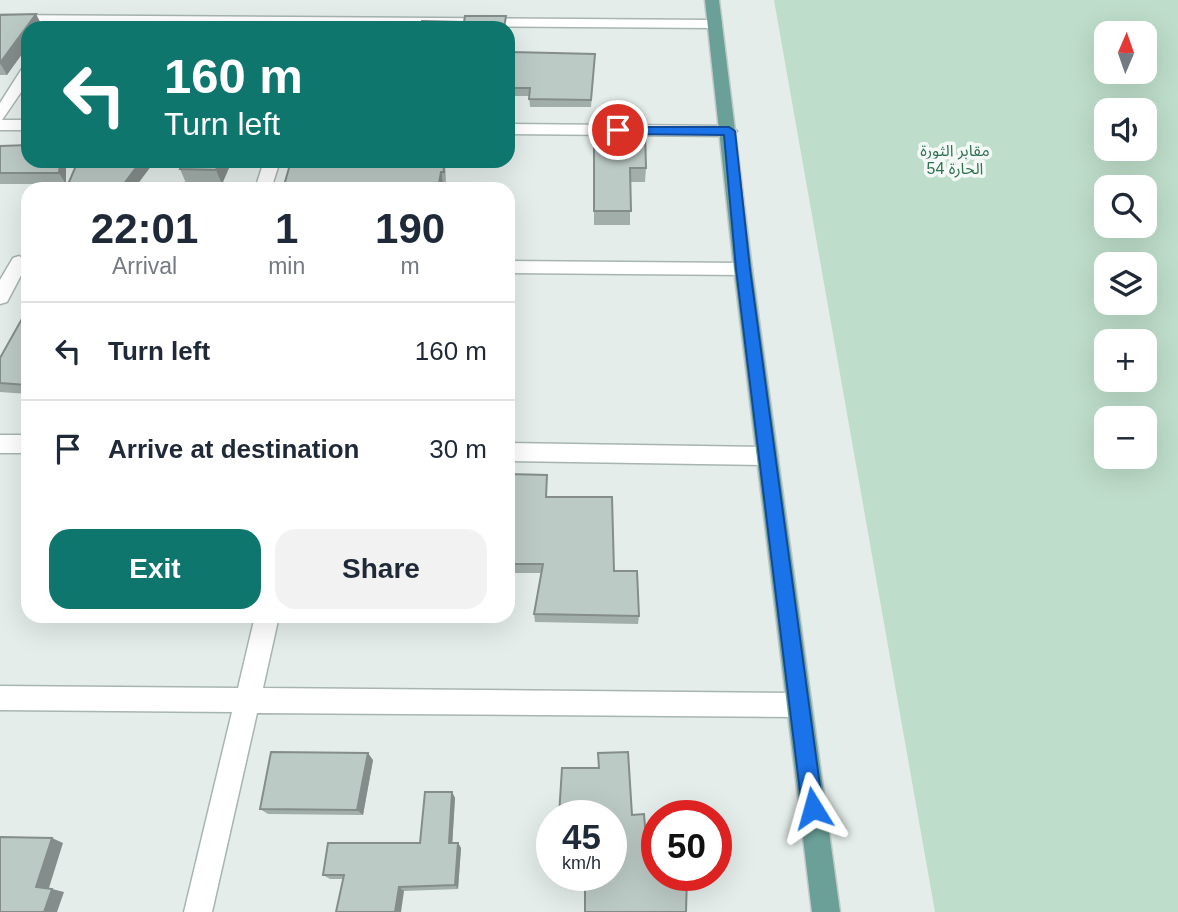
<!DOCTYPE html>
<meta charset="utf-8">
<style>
body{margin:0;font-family:Helvetica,"Noto Sans Arabic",sans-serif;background:#f2f2f3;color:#1f2937;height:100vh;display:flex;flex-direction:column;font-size:26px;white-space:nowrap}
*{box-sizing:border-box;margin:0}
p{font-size:23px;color:#747a83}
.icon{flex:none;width:38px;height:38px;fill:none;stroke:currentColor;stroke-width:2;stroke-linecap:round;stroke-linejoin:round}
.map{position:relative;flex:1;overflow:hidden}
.sheet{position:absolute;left:21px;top:182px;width:494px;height:441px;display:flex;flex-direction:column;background:#fff;border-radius:21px;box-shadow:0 7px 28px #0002}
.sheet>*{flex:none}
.hud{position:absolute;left:21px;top:21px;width:494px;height:147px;border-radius:21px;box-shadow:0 7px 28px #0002;background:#0f766e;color:#fff;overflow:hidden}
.needle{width:46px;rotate:2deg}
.controls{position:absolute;left:1094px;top:21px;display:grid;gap:14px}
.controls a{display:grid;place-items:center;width:63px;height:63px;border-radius:14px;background:#fff;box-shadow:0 7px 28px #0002;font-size:35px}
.speed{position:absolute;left:536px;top:800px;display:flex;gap:14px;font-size:35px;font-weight:700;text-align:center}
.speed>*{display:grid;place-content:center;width:91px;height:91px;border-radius:50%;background:#fff;box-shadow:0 7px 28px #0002;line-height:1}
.speed small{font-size:18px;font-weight:400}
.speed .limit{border:10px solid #d22;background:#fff;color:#111}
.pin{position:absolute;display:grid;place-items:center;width:60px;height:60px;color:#fff;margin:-30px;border:4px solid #fff;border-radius:50%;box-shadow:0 2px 7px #0007}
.me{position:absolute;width:77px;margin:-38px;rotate:352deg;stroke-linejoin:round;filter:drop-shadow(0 0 5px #0008)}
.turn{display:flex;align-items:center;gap:24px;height:147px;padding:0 28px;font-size:32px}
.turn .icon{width:91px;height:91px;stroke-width:2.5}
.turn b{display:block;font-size:49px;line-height:60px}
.eta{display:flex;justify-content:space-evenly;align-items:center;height:119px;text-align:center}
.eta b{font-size:42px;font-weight:700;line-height:49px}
.primary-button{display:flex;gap:14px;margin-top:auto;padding:14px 28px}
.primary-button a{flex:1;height:80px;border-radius:21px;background:#0f766e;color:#fff;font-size:28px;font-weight:700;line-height:80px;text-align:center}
.primary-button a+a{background:#f2f2f3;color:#1f2937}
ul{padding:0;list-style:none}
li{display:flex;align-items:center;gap:21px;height:98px;padding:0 28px;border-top:2px solid #e0e1e3}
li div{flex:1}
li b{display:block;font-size:26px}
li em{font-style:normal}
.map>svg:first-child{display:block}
.green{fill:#beddca;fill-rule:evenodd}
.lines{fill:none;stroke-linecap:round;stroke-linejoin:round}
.minor-casing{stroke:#a7b5b1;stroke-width:3}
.major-casing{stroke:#c2c9c8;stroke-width:3}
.minor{fill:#fff;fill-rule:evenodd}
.major{fill:#6ba098;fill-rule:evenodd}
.wall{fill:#a2aeaa}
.shaded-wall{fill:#848d8b}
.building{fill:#bccac6;stroke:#848d8b;stroke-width:2}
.route{fill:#1a73e8;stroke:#114b97;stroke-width:2}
.labels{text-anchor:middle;stroke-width:7;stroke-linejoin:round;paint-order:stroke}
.far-park-label{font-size:16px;fill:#307251;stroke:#f4f9f7}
</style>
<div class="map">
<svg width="1178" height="912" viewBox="0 0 1178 912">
<rect width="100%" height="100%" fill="#e4edea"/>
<path class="green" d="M774 0H1178V912H935ZM1106 33H1144V72H1106ZM1144 110V149H1106V110ZM1144 187V226H1106V187ZM1106 264H1144V303H1106ZM1144 341V380H1106V341ZM1144 418V457H1106V418Z"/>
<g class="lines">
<g class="minor-casing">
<g id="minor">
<path d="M0 15 714 20 721 24 714 28 0 23Z"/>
<path d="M28 66V82L2 120H28V130H0V103L23 67Z"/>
<path d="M508 124 729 126 737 131 729 136 508 134Z"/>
<path d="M264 161H280L271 189H255Z"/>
<path d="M19 256 28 262 7 302 0 304V280L13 258Z"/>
<path d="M508 261 743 263 752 269 743 275 508 273Z"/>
<rect x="0" y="435" width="28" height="18"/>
<path d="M508 443 767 447 774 450 778 456 774 462 767 465 508 461Z"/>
<path d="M255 616H279L263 688 799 693 808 696 811 705 808 714 799 717 257 713 212 912H184L232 712 0 710V686L238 688Z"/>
</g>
</g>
<g class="major-casing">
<path id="major" d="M705 0H719L752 269 840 912H812L734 269Z"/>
</g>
<use href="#minor" class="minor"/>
<use href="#major" class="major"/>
</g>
<g class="wall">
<path d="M36 14 42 26 41 28H28L7 75H0V15Z"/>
<path d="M595 54 591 107H530L529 96H508V88Z"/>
<path d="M594 129 646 168 645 182H630V225H594Z"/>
<path d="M0 146 28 161H65L66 164V184H0Z"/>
<path d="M184 161H232L222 184 186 183 180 169Z"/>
<path d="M445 161 446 183 283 189Z"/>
<path d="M28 308V394L0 392V358Z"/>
<path d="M508 474 547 484V497L614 571 639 616 638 624 535 622 534 614 541 573H508Z"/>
<path d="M373 760 363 815 268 814 260 809Z"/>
<path d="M452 792 455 798 452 843H458L461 848 458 889 404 891 343 879H330L323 875 420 843Z"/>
</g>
<g class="shaded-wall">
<path d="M36 14 42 26 41 28H28V46L7 75 0 63Z"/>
<path d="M60 161H65L66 164V184L59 173Z"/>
<path d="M141 161H155L134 189H120Z"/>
<path d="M220 161H232L222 184 216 170Z"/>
<path d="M441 172 443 183 442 189H438Z"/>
<path d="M368 753 373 760 363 815 357 810Z"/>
<path d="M452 792 455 798 452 848 449 843Z"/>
<path d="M52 838 63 843 48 891 36 887Z"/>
<path d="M458 843 461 848 458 889 455 885Z"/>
<path d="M399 887 404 891 401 912H395Z"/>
<path d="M52 889 64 892 57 912H44Z"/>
</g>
<g class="building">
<path d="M36 14 0 63V15Z"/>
<path d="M465 16H506L504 28H463Z"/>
<path d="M422 21 462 22 461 28H342L421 27Z"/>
<path d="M511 52 595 54 591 100 529 99 530 88H508Z"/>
<path d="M594 129 645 130 646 168H630L631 211H594Z"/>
<path d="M28 145V161H60L59 173H0V146Z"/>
<path d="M78 161H141L120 189H66Z"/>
<path d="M184 161H220L216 170 180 169Z"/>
<path d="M291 161H443L444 172H441L438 189H283Z"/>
<path d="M28 308V383L27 385 0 383V358Z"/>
<path d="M508 474 547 475 546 497H612L614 571H637L639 616 534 614 543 564H508Z"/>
<path d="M271 752 368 753 357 810 260 809Z"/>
<path d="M628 752 632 815 644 814 648 864 656 865V875H687L686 912H585V875H611V816H559L562 768H599L598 753Z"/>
<path d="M425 792H452L449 843H458L455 885 399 887 395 912H336L344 875H323L328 843H420Z"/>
<path d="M0 837 52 838 36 887 52 889 44 912H0Z"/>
</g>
<path class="route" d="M614 127H729L735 131 750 269 823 808 820 816 813 819 805 816 802 808 736 269 724 135 618 134 612 130Z"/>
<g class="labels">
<g class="far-park-label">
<text x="955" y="156">مقابر الثورة<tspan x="955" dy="18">الحارة 54</tspan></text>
</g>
</g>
</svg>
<div class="controls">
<a><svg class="needle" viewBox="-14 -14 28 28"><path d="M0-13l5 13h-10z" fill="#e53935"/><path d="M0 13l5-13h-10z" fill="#747a83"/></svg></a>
<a><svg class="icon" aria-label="sound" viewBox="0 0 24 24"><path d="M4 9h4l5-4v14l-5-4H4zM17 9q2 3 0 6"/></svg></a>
<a><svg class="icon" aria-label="search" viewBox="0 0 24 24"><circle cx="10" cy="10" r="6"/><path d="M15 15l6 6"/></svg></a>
<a><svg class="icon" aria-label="layers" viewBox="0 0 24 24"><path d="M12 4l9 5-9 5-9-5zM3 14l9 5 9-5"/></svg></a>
<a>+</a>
<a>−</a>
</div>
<div class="speed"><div>45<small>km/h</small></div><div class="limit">50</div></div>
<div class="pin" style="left:618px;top:130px;background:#d93025"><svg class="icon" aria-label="arrive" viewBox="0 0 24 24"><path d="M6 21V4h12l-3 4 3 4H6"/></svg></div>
<svg class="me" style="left:813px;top:808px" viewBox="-20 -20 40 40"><path d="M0-17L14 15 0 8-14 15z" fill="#1a73e8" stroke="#fff" stroke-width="4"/></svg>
<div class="hud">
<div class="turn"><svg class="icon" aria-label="left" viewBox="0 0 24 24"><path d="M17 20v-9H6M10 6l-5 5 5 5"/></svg><div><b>160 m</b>Turn left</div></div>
</div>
<section class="sheet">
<div class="eta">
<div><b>22:01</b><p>Arrival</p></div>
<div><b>1</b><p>min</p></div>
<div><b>190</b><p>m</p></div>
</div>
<ul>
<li><svg class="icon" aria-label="left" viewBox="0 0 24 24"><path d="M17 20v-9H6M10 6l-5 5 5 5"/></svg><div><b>Turn left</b></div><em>160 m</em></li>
<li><svg class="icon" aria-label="arrive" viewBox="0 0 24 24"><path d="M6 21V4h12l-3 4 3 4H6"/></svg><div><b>Arrive at destination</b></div><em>30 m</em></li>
</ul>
<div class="primary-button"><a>Exit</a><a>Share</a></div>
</section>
</div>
